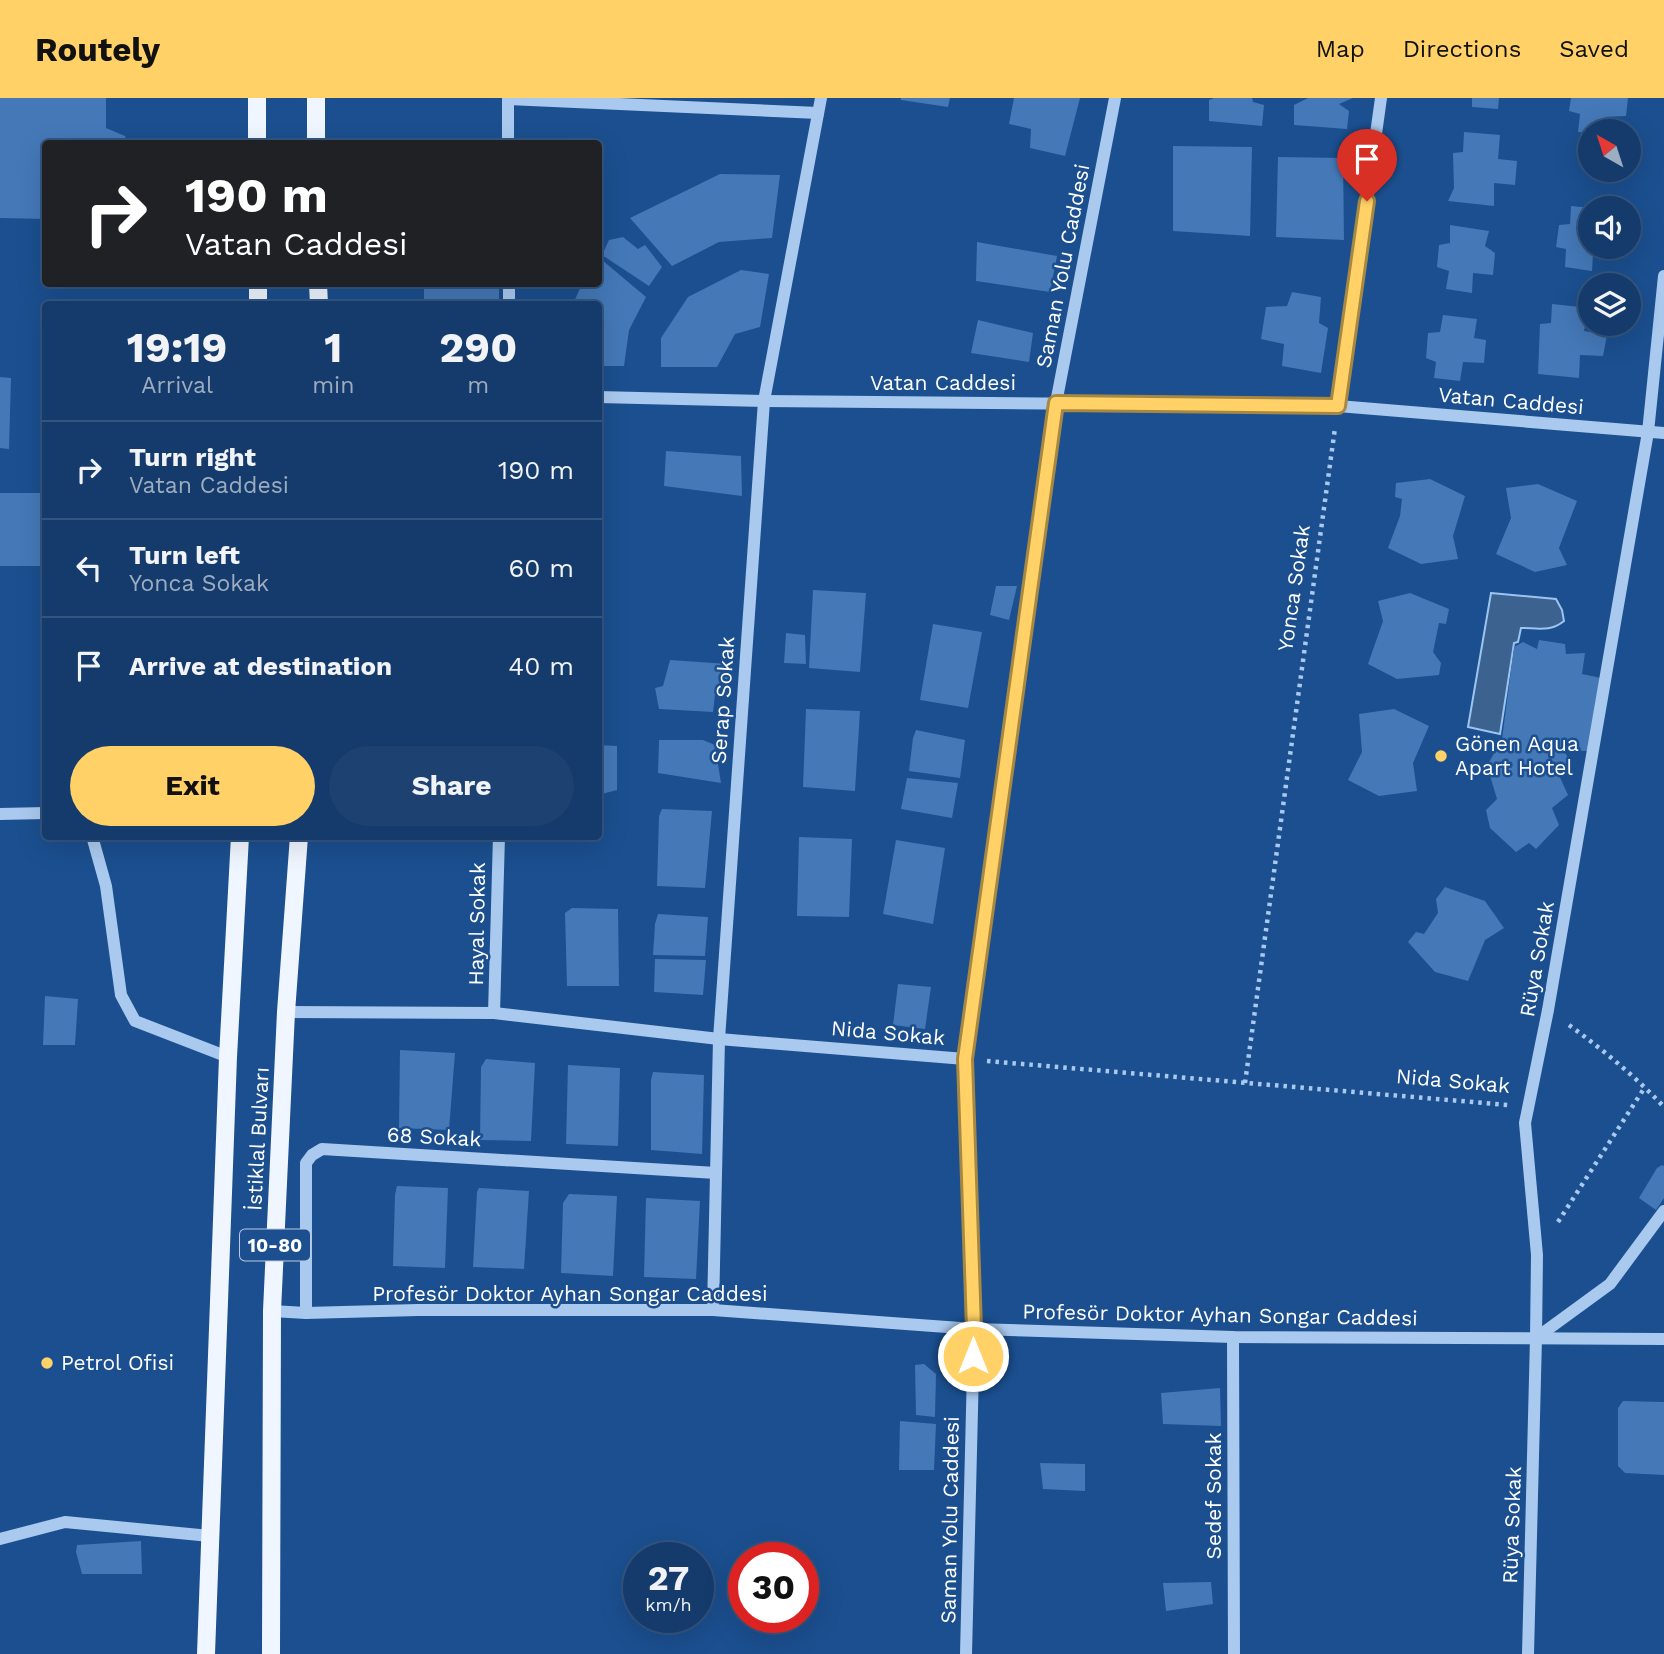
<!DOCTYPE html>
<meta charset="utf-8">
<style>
body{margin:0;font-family:"Work Sans",sans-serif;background:#1d4271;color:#f1f3f6;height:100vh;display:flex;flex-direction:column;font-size:26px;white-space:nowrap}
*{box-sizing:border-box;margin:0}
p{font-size:23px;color:#9dadc1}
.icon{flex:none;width:38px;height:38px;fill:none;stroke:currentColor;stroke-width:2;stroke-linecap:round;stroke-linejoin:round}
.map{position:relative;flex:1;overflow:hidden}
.panel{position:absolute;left:42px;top:203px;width:560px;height:539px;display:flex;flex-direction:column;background:#143b6b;border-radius:7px;box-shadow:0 7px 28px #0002,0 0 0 2px #33557e}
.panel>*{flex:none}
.hud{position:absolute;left:42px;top:42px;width:560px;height:147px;border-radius:7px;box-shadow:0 7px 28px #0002,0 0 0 2px #33557e;background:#202124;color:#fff;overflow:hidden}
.needle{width:46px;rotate:321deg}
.buttons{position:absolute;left:1578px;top:21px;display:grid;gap:14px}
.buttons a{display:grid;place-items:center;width:63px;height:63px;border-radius:50%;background:#143b6b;box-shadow:0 7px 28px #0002,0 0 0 2px #33557e;font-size:35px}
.speed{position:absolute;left:623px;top:1444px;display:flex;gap:14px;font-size:35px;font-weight:700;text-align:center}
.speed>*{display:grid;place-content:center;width:91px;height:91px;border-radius:50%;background:#143b6b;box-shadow:0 7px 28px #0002,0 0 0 2px #33557e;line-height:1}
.speed small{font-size:18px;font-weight:400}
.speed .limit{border:10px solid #d22;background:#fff;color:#111}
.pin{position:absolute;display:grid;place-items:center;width:60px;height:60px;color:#fff;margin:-72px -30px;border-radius:50% 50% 50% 0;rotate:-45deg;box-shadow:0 0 7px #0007}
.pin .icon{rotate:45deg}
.me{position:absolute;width:77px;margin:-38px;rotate:0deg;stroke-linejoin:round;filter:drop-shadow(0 0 5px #0008)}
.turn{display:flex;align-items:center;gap:24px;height:147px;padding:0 28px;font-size:32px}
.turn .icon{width:91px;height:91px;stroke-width:2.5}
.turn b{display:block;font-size:49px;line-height:60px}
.eta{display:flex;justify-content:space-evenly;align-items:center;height:119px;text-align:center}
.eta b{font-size:42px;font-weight:700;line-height:49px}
.button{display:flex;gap:14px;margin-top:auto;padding:14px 28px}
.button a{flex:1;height:80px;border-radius:42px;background:#ffd166;color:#111;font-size:28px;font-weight:700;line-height:80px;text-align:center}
.button a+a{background:#1d4271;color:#f1f3f6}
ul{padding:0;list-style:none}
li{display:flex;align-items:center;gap:21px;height:98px;padding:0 28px;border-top:2px solid #33557e}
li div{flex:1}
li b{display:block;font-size:26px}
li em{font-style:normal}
header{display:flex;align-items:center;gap:42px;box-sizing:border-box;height:98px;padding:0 35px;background:#ffd166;color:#111}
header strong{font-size:33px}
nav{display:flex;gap:38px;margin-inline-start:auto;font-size:24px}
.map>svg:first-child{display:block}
.water{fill:#3c6290;stroke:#9cc4f0;stroke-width:2}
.building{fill:#4478b7}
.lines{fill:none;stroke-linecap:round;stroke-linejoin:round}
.path{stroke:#a9c9ee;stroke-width:4.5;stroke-dasharray:3.5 5;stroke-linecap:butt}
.minor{stroke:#a9c9ee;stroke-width:12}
.major{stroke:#f0f6ff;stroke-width:18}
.route-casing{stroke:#a68842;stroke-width:18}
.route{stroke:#ffd166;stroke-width:12}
.poi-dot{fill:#ffd166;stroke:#1b4f8f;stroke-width:2.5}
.labels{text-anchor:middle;stroke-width:5;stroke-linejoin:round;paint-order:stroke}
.shield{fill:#1b4f8f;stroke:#bbcadd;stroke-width:2}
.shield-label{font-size:19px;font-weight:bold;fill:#fff}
.street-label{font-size:21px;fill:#fff;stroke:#1b4f8f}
.poi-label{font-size:21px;fill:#fff;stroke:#1b4f8f;text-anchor:start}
</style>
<header>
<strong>Routely</strong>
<nav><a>Map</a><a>Directions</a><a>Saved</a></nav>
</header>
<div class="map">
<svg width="1664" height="1556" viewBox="0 0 1664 1556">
<rect width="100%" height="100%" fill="#1b4f8f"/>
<path class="water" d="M1491 495 1556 501 1562 512 1564 523C1551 534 1537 530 1521 530L1518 544 1514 545 1500 636 1468 629Z"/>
<g class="building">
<path d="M0 0H106V30L125 38 127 46H46V121L0 120Z"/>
<path d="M901 0H950L948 9 901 2Z"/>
<path d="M1014 0H1080L1065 58 1030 50 1031 31 1009 26Z"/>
<path d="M1214 0H1252L1253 4 1264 7 1262 28 1209 23V2Z"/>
<path d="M1308 0H1353L1339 6 1349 13 1347 31 1294 27V7Z"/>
<path d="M1472 0H1499L1498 11 1472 9Z"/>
<path d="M1571 0H1628L1626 18 1605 19 1606 33H1591V35L1578 34 1580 16 1569 13Z"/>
<path d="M1464 34 1500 37 1498 61 1517 63 1515 87 1494 85V108L1448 103 1454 90 1453 55 1463 54Z"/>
<path d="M1173 48 1252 49 1250 138 1173 133Z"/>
<path d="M1278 59 1343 60 1344 142 1276 139Z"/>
<path d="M720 76 780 77 772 140 719 144 672 168 630 120Z"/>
<path d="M1571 108 1591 110V149H1613L1612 155 1593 156 1592 173 1565 169 1566 151 1556 149 1559 127 1570 126Z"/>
<path d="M1450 127 1489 133 1485 148 1495 155 1493 177 1473 175 1472 195 1446 191 1449 173 1437 169 1439 147 1450 145Z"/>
<path d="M623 139 638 151 645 147 662 169 649 188 602 157 609 142Z"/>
<path d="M977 144 1057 158 1050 194 976 183Z"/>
<path d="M602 162 646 199 629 232 624 268H598V206H573L582 186H598V163Z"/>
<path d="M741 172 769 176 760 229 735 236 717 269H661V240L688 199Z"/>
<rect x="424" y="186" width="75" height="20"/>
<path d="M1292 194 1321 199 1319 225 1328 230 1321 275 1282 268 1284 246 1261 241 1266 209 1287 208Z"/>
<path d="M1552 206 1589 210 1584 233 1607 237 1603 258 1580 257 1579 280 1538 276 1540 226 1551 225Z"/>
<path d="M1443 217 1477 221 1474 240 1486 242 1484 265 1463 264 1460 283 1434 280 1436 264 1426 260 1428 235 1440 234Z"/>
<path d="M978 222 1033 235 1029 264 971 255Z"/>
<path d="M0 279 11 280 9 351 0 350Z"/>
<path d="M666 353 741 358 742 398 664 388Z"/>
<path d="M1430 381 1465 398 1453 438 1458 461 1421 466 1388 450 1400 418 1402 401 1395 399 1396 385Z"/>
<path d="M1538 386 1577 403 1559 450 1567 467 1535 474 1496 456 1511 420 1506 390Z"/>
<rect x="0" y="395" width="46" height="73"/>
<path d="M996 488H1017L1009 522 990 517Z"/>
<path d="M813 492 866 495 860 574 809 570Z"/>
<path d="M1410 495 1449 511 1446 526 1439 525 1433 554 1441 565 1439 577 1397 581 1368 566 1383 523 1378 503Z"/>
<path d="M933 526 982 534 968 610 920 602Z"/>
<path d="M786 535 805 537 806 566 784 565Z"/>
<path d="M1539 542 1565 546 1566 556 1585 555 1582 576 1601 580 1588 653 1564 652 1571 666 1558 675 1568 697 1552 710 1559 727 1536 751 1529 745 1516 754 1490 730 1486 712 1497 701 1487 668 1502 641 1514 549 1523 544 1537 551Z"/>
<path d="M670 562 728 566 729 587 716 588 713 614 659 611 655 590 663 588Z"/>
<path d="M806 611 860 613 855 693 803 689Z"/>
<path d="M1394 611 1429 628 1413 665 1417 693 1379 698 1348 682 1362 654 1359 616Z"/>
<path d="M916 632 965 642 960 680 909 673 913 640Z"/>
<path d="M659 642H703L715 647 721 685 658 675Z"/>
<path d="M598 647 617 648V692L598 697Z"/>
<path d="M907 680 958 685 952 720 901 711Z"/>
<path d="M662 711 712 713 705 790 657 788 659 718Z"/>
<path d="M799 739 852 741 849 819 797 818Z"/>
<path d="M896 742 945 750 933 826 883 816Z"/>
<path d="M1445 789 1485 803 1504 830 1485 842 1468 883 1435 874 1408 844 1416 834 1424 836 1438 815 1436 801Z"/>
<path d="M572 810 618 811 619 888H567L565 815Z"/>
<path d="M658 816 708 819 705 858 653 857 655 826Z"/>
<path d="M655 861 706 862 703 897 654 894Z"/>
<path d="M898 886 931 889 925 931 893 927Z"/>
<path d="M45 898 78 901 75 947H43Z"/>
<path d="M400 952 455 955 449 1032 399 1030Z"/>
<path d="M486 961 535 965 531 1043 480 1042 481 969Z"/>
<path d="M568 967 620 970 618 1048 566 1046Z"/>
<path d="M653 974 704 977 702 1056 651 1052V982Z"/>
<path d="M1662 1067 1664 1068V1100L1656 1112 1639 1100 1657 1070Z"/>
<path d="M397 1088 448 1090 445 1170 393 1168 395 1097Z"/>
<path d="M479 1090 529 1093 524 1171 473 1169 477 1094Z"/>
<path d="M569 1096 617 1098 613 1178 561 1175 563 1105Z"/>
<path d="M646 1100 700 1103 696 1181 644 1179Z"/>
<path d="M924 1266 936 1276 935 1319 916 1317 915 1267Z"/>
<path d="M1220 1290 1221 1328 1163 1326 1161 1295Z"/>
<path d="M1623 1303 1664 1304V1377L1625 1375 1618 1368V1310Z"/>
<path d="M900 1323 936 1326 934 1372H899Z"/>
<path d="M1040 1365 1085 1366V1393L1043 1391Z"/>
<path d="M141 1443 142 1476H82L76 1454 77 1447Z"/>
<path d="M1211 1484 1213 1506 1166 1513 1163 1485Z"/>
</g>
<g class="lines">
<g class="path">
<path d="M1569 927C1603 952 1635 978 1664 1009"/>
<path d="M987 963 1508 1007"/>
<path d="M1245 985 1335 330"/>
<path d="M1558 1124 1645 989"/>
</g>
<g class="minor">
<path d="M508 0V46"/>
<path d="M508 1 818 15"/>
<path d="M509 186V206"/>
<path d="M598 299 764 303 1338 308 1664 335"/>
<path d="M1338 308 1381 0"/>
<path d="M0 716 46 715"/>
<path d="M92 738 106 788 121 897 135 923 228 959"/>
<path d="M286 914 494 915 719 941 965 961"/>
<path d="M494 915 499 738"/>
<path d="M713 1212 719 941 764 303 821 0"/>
<path d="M272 1213 306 1215 418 1212H713L974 1231 1233 1239 1664 1241"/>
<path d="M306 1215V1065L312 1057 322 1051 716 1075"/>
<path d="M1233 1239 1234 1556"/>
<path d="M1536 1240 1610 1186 1664 1113"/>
<path d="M0 1441 65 1424 210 1438"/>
<path d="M966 1556 974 1231 965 961 1056 305 1115 0"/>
<path d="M1528 1556 1536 1240 1537 1157 1525 1025 1548 912 1648 334 1664 178"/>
</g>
<g class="major">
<path d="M257 0V46"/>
<path d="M316 46V0"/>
<path d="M258 186V206"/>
<path d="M318 186 319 206"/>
<path d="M206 1556 228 959 240 738"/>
<path d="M271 1556 272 1213 286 914 299 738"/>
</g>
</g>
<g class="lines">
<g class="route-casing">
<path id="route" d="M973 1258 974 1231 965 961 1056 305 1338 308 1367 103"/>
</g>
<use href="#route" class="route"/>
</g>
<g class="poi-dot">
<circle cx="1441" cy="658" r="7"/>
<circle cx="47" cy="1265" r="7"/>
</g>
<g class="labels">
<rect class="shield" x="240" y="1131.5" width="70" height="31" rx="5"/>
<g class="shield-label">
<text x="275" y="1154">10-80</text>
</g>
<g class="street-label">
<text transform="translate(1063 168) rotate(-79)" y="7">Saman Yolu Caddesi</text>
<text x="943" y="292">Vatan Caddesi</text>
<text transform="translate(1511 303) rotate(5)" y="7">Vatan Caddesi</text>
<text transform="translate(1294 490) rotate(-82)" y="7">Yonca Sokak</text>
<text transform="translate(723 602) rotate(-86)" y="7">Serap Sokak</text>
<text transform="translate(477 826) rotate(-89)" y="7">Hayal Sokak</text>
<text transform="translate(1537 861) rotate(-80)" y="7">Rüya Sokak</text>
<text transform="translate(888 935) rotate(5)" y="7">Nida Sokak</text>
<text transform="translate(1453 983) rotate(5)" y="7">Nida Sokak</text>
<text transform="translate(434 1039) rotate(3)" y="7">68 Sokak</text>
<text transform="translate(258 1041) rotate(-87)" y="7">İstiklal Bulvarı</text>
<text x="570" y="1203">Profesör Doktor Ayhan Songar Caddesi</text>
<text transform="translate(1220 1217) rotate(1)" y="7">Profesör Doktor Ayhan Songar Caddesi</text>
<text transform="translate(1214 1398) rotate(-90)" y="7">Sedef Sokak</text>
<text transform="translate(950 1422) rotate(-89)" y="7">Saman Yolu Caddesi</text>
<text transform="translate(1512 1427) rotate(-88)" y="7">Rüya Sokak</text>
</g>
<g class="poi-label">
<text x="1455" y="653">Gönen Aqua<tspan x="1455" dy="24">Apart Hotel</tspan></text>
<text x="61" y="1272">Petrol Ofisi</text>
</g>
</g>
</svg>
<div class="buttons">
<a><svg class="needle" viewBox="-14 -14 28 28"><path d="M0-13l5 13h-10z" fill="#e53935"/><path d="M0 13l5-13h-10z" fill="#9dadc1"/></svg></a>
<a><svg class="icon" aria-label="sound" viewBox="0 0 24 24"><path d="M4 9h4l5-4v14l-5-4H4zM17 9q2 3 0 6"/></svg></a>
<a><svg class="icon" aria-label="layers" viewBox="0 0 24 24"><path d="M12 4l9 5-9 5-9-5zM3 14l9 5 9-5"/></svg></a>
</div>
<div class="speed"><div>27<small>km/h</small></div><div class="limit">30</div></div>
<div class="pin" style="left:1367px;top:103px;background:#d93025"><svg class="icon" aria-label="arrive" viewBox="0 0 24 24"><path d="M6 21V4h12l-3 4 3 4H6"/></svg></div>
<svg class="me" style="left:973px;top:1258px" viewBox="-20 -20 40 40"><circle r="17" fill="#ffd166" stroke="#fff" stroke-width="3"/><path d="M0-11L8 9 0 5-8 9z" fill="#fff"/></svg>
<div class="hud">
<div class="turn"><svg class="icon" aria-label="right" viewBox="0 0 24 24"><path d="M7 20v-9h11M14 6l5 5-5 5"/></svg><div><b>190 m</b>Vatan Caddesi</div></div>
</div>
<section class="panel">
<div class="eta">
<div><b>19:19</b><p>Arrival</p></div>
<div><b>1</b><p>min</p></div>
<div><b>290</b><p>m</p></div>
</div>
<ul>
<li><svg class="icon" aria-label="right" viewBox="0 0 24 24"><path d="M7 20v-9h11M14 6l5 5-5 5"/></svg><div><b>Turn right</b><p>Vatan Caddesi</p></div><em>190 m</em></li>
<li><svg class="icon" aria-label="left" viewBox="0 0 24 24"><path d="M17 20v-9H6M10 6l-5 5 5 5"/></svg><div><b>Turn left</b><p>Yonca Sokak</p></div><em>60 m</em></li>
<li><svg class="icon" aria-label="arrive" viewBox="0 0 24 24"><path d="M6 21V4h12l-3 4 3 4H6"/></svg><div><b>Arrive at destination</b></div><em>40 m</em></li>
</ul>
<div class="button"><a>Exit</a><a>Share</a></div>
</section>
</div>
